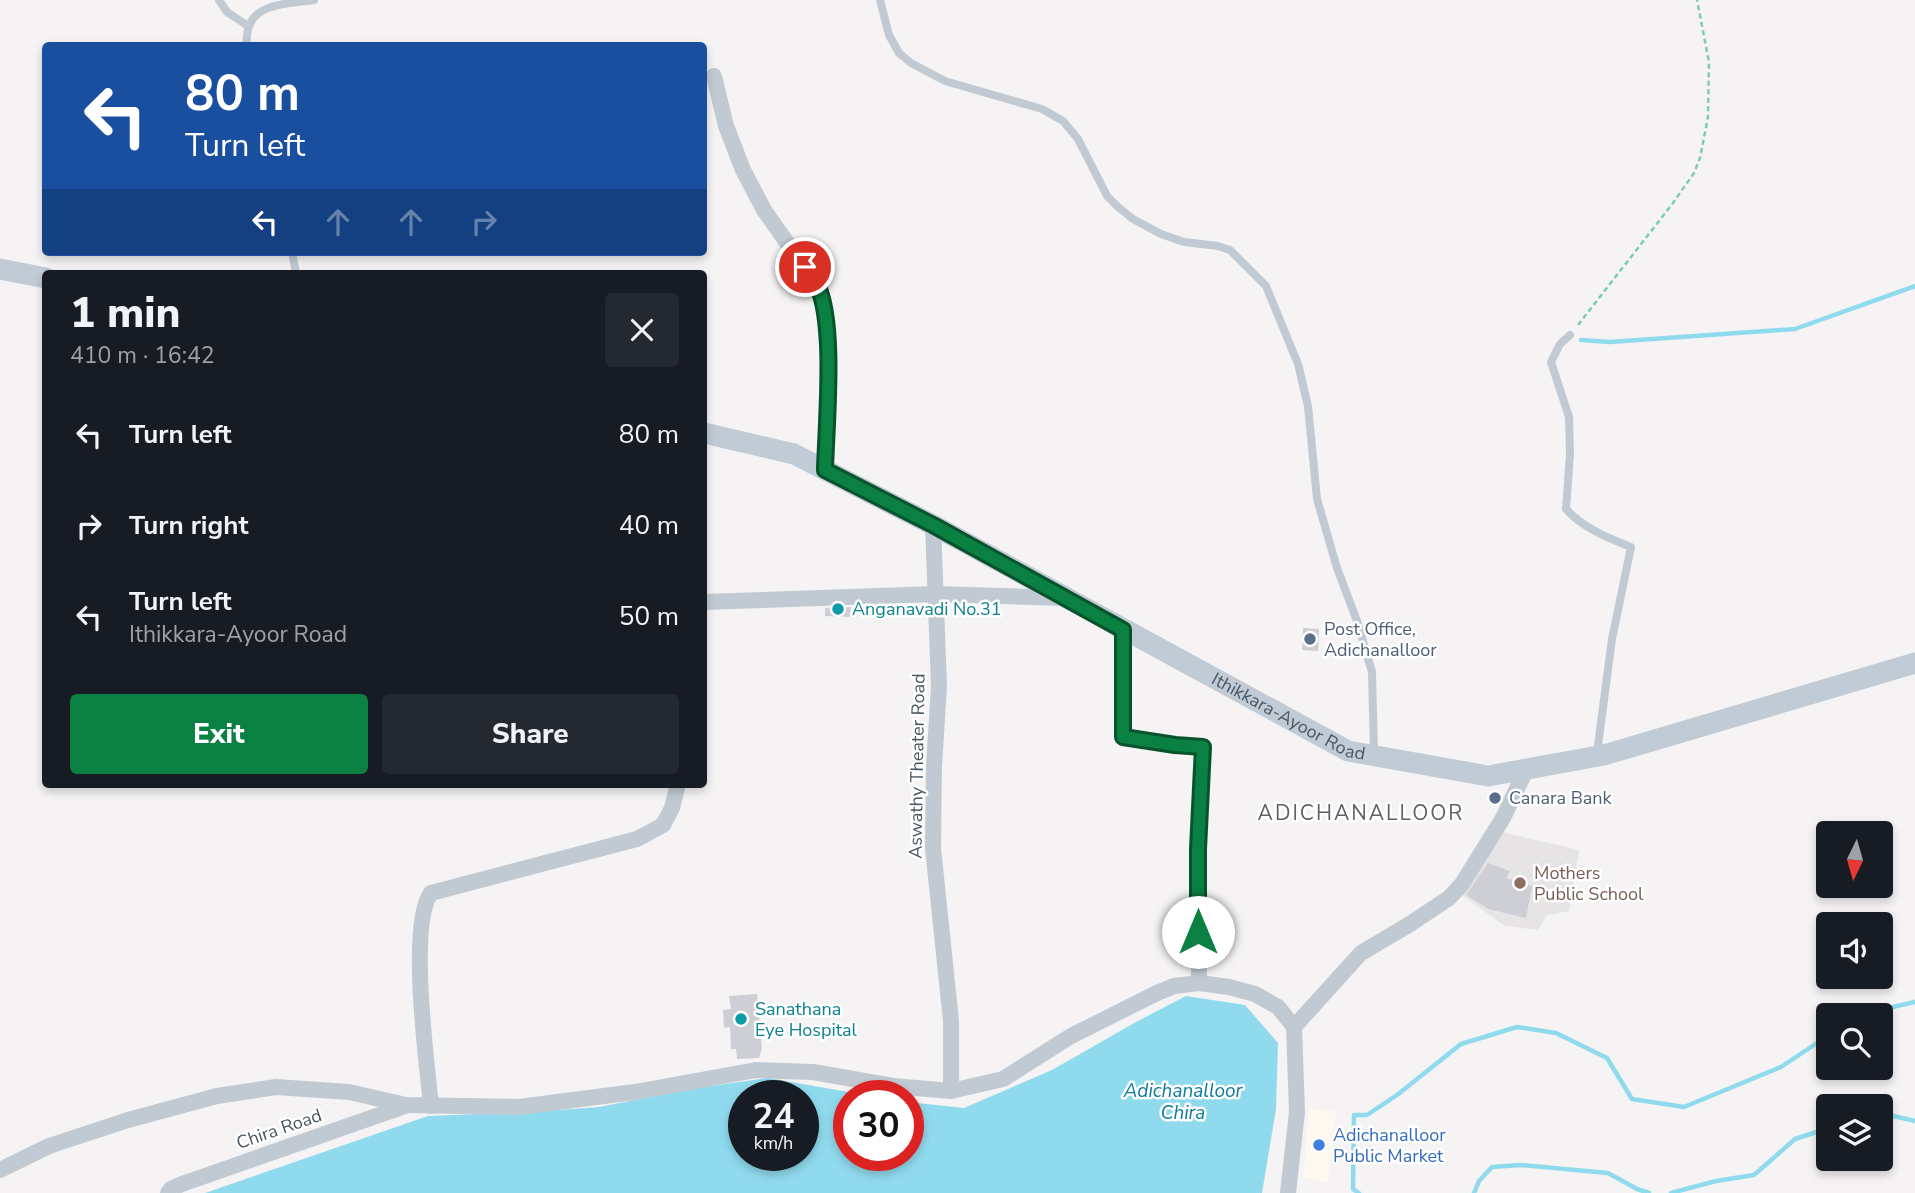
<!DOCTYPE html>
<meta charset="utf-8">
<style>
body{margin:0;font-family:"Nunito Sans",sans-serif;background:#242831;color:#f1f3f6;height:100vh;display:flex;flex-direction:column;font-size:26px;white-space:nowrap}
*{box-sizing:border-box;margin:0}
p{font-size:23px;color:#9ea1a6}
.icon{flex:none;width:38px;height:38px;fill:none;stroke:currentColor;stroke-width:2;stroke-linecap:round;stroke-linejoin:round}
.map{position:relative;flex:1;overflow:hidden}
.sheet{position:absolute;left:42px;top:270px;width:665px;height:518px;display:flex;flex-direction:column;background:#171b24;border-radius:7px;box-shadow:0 4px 10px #0003}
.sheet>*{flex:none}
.top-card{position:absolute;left:42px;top:42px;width:665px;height:214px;border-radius:7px;box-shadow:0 4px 10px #0003;background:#1a4fa0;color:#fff;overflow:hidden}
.needle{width:46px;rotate:185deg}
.buttons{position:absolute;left:1816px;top:821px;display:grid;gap:14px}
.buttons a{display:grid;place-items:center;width:77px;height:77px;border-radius:7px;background:#171b24;box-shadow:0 4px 10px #0003;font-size:35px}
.speed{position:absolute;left:728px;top:1080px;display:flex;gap:14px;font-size:35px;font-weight:700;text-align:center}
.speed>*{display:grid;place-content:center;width:91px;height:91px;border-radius:50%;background:#171b24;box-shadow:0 4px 10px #0003;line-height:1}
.speed small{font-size:18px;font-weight:400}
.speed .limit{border:10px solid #d22;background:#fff;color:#111}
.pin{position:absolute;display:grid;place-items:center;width:60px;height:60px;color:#fff;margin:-30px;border:4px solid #fff;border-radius:50%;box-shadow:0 2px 7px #0007}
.me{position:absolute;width:77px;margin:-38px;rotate:0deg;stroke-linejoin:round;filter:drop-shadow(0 0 5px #0008)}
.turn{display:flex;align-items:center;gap:24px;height:147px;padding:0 28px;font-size:32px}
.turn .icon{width:91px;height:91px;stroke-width:2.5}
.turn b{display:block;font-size:49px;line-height:60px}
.lanes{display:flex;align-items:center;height:66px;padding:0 28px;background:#0003;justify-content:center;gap:35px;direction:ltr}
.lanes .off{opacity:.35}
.round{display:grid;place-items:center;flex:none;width:74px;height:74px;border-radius:7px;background:#242831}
.overview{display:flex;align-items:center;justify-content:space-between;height:119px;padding:0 28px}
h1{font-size:42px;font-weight:800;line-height:52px}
.button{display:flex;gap:14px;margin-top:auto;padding:14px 28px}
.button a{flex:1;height:80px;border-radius:7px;background:#0b8043;color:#fff;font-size:28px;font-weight:800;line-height:80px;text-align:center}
.button a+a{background:#242831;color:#f1f3f6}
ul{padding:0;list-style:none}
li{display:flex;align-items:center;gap:21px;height:91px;padding:0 28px}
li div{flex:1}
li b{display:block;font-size:26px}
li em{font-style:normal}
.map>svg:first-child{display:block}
.commercial{fill:#fdf9ef}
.education{fill:#e6e4e5}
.water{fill:#90daee;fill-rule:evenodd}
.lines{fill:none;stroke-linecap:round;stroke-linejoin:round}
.stream{stroke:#90daee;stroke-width:4.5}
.building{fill:#cdcfd5}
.path{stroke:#7ad0a6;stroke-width:2.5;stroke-dasharray:5 3.5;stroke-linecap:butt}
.lane{stroke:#c1cad2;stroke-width:8}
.street{stroke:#c1cad2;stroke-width:16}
.secondary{stroke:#c1cbd6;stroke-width:21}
.route-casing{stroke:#07532c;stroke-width:18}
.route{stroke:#0b8043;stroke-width:12}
.culture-dot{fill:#0f9aa8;stroke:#fff;stroke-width:2.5}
.service-dot{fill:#5c6f8a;stroke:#fff;stroke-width:2.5}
.education-dot{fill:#8d6e63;stroke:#fff;stroke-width:2.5}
.shop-dot{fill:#3f7fe0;stroke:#fff;stroke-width:2.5}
.labels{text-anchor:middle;stroke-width:5;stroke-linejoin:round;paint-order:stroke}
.culture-label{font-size:18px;fill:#0d838f;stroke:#fff;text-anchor:start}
.service-label{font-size:18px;fill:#4e5e75;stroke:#fff;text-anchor:start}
.street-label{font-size:18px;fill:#4a5661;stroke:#fff}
.education-label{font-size:18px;fill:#785e54;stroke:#fff;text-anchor:start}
.shop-label{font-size:18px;fill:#366cbe;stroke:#fff;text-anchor:start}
.water-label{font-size:19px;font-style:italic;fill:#0c7c9b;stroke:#fff}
.quarter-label{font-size:21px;letter-spacing:2px;fill:#5f6368;stroke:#fff}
</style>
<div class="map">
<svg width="1915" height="1193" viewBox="0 0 1915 1193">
<rect width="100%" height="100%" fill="#f5f3f3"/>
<path class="commercial" d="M1309 1109 1336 1111 1328 1182 1303 1178Z"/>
<path class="education" d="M1502 832 1579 850 1569 911 1547 915 1538 930 1505 926 1459 893Z"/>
<path class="water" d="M1186 996 1245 1005 1278 1043 1276 1109 1262 1193H205L428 1116 531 1112 599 1107 697 1088 768 1078 866 1095 849 1096V1155H908V1102L964 1108 1052 1070 1136 1022ZM744 1096H803V1155H744Z"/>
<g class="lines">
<g class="stream">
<path d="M1581 340 1610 342 1795 329 1915 286"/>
<path d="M1858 1015 1915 1002"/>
<path d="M1881 1113 1915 1121"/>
<path d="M1359 1193 1353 1189 1354 1115H1367L1397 1095 1461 1044 1517 1027 1556 1033 1607 1058 1632 1099 1684 1107 1781 1067 1829 1035"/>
<path d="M1474 1193 1479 1181 1492 1167 1521 1165 1608 1173 1637 1189 1649 1193"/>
<path d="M1671 1193 1716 1181 1754 1175 1795 1139 1829 1128"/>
</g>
</g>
<g class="building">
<path d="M851 607 850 617 825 616V608Z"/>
<path d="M1303 628 1319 629 1318 651 1302 650Z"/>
<path d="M1488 863 1510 871 1506 878 1532 886 1526 918 1488 909 1466 895Z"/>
<path d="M757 994 762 1048 759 1058 737 1059 736 1049H731L730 1027 724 1028 723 1010 731 1009 729 996Z"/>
</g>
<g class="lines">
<path class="path" d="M1578 325 1673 203 1694 173 1700 158 1708 117 1709 62 1697 0"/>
<g class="lane">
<path d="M219 0 227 12 248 26"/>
<path d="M880 0 889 35 899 53 911 63 945 81 1042 109 1063 121 1078 139 1107 196 1118 207 1133 219 1161 234 1184 242 1218 246 1230 250 1266 286 1298 364 1308 406 1317 499 1337 568 1357 621 1372 672 1374 753"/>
<path d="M247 46C243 2 283 5 314 0"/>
<path d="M292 252 296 273"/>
<path d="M1570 335 1560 344 1551 362 1569 417 1570 454 1566 509C1583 528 1608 538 1631 547L1612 639 1597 753"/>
</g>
<g class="street">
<path d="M714 76 726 126 743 170 764 210 818 287 824 311 828 356 825 470"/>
<path d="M933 525 939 686 934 766 933 848 951 1021V1091"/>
<path d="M704 602 936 594 1064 598"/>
<path d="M1123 630V737L1175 745 1203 747 1198 849 1199 983"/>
<path d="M1294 1027 1361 953 1410 924 1449 898 1462 884 1503 818 1526 770"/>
<path d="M431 1106C427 1064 408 924 431 893L637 839 663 825 672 808 678 784"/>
<path d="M0 1170 49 1146 128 1120 217 1096 276 1087 349 1092 406 1105 519 1107 635 1092 756 1070 813 1072 893 1086 951 1091 1003 1079 1071 1036 1157 993 1174 986 1199 983 1229 987 1255 994 1278 1007 1294 1027 1297 1112 1288 1193"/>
<path d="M168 1193 171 1189 182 1184 405 1106"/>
</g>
<g class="secondary">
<path d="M0 269 46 278"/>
<path id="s1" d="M704 433 794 454 933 525 1348 751 1488 776 1604 755 1915 663"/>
</g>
</g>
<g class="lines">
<g class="route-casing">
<path id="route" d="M805 267C809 273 814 279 817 285 836 322 826 426 825 470L933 525 1123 630V737L1175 745 1203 747 1198 849V932"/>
</g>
<use href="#route" class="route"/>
</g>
<g class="culture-dot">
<circle cx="838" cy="609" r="7"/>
<circle cx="741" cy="1019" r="7"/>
</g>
<g class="service-dot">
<circle cx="1310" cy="639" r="7"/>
<circle cx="1495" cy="798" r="7"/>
</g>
<circle class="education-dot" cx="1520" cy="883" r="7"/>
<circle class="shop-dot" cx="1319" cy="1145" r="7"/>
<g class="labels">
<g class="culture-label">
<text x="852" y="615">Anganavadi No.31</text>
<text x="755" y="1015">Sanathana<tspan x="755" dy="21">Eye Hospital</tspan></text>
</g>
<g class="service-label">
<text x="1324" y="635">Post Office,<tspan x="1324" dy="21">Adichanalloor</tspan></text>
<text x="1509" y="804">Canara Bank</text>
</g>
<g class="street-label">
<text dy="6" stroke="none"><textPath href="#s1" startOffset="653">Ithikkara-Ayoor Road</textPath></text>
<text transform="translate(917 766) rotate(-89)" y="6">Aswathy Theater Road</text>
<text transform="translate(279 1129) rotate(-19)" y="6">Chira Road</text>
</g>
<g class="education-label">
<text x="1534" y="879">Mothers<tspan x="1534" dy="21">Public School</tspan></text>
</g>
<g class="shop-label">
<text x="1333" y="1141">Adichanalloor<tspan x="1333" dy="21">Public Market</tspan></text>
</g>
<g class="water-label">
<text x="1183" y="1097">Adichanalloor<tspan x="1183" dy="22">Chira</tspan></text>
</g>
<g class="quarter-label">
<text x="1361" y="820">ADICHANALLOOR</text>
</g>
</g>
</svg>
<div class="buttons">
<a><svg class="needle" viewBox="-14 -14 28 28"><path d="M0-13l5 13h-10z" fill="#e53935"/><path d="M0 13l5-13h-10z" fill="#9ea1a6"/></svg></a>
<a><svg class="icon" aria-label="sound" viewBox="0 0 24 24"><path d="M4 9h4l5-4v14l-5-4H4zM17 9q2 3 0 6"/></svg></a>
<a><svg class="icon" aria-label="search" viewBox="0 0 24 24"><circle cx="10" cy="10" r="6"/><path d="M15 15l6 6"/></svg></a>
<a><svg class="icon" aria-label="layers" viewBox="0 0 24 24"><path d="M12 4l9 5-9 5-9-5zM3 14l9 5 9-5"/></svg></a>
</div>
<div class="speed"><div>24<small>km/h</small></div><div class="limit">30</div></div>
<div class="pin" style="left:805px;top:267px;background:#d93025"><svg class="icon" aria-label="arrive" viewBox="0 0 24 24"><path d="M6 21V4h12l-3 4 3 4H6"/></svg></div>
<svg class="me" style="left:1198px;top:932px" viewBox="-20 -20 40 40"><circle r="19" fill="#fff"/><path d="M0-13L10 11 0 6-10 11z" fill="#0b8043"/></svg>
<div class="top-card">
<div class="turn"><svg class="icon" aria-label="left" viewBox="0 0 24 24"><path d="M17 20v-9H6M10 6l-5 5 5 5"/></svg><div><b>80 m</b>Turn left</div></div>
<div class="lanes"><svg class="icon" aria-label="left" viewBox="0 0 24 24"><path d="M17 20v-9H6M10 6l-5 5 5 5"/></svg><svg class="icon off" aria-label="ahead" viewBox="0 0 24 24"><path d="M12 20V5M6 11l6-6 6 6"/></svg><svg class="icon off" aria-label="ahead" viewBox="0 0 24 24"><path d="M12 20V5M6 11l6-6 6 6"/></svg><svg class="icon off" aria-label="right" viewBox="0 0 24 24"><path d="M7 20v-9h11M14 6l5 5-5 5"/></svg></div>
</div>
<section class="sheet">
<div class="overview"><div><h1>1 min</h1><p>410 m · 16:42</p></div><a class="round"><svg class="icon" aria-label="close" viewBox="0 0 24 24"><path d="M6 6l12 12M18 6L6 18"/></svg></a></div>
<ul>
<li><svg class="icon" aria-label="left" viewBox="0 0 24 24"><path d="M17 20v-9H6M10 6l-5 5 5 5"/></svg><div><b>Turn left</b></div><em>80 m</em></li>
<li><svg class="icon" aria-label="right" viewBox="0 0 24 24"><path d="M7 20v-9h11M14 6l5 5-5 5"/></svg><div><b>Turn right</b></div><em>40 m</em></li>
<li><svg class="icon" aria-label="left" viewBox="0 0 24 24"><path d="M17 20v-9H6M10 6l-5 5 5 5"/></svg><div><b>Turn left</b><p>Ithikkara-Ayoor Road</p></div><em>50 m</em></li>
</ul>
<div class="button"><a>Exit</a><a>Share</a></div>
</section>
</div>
